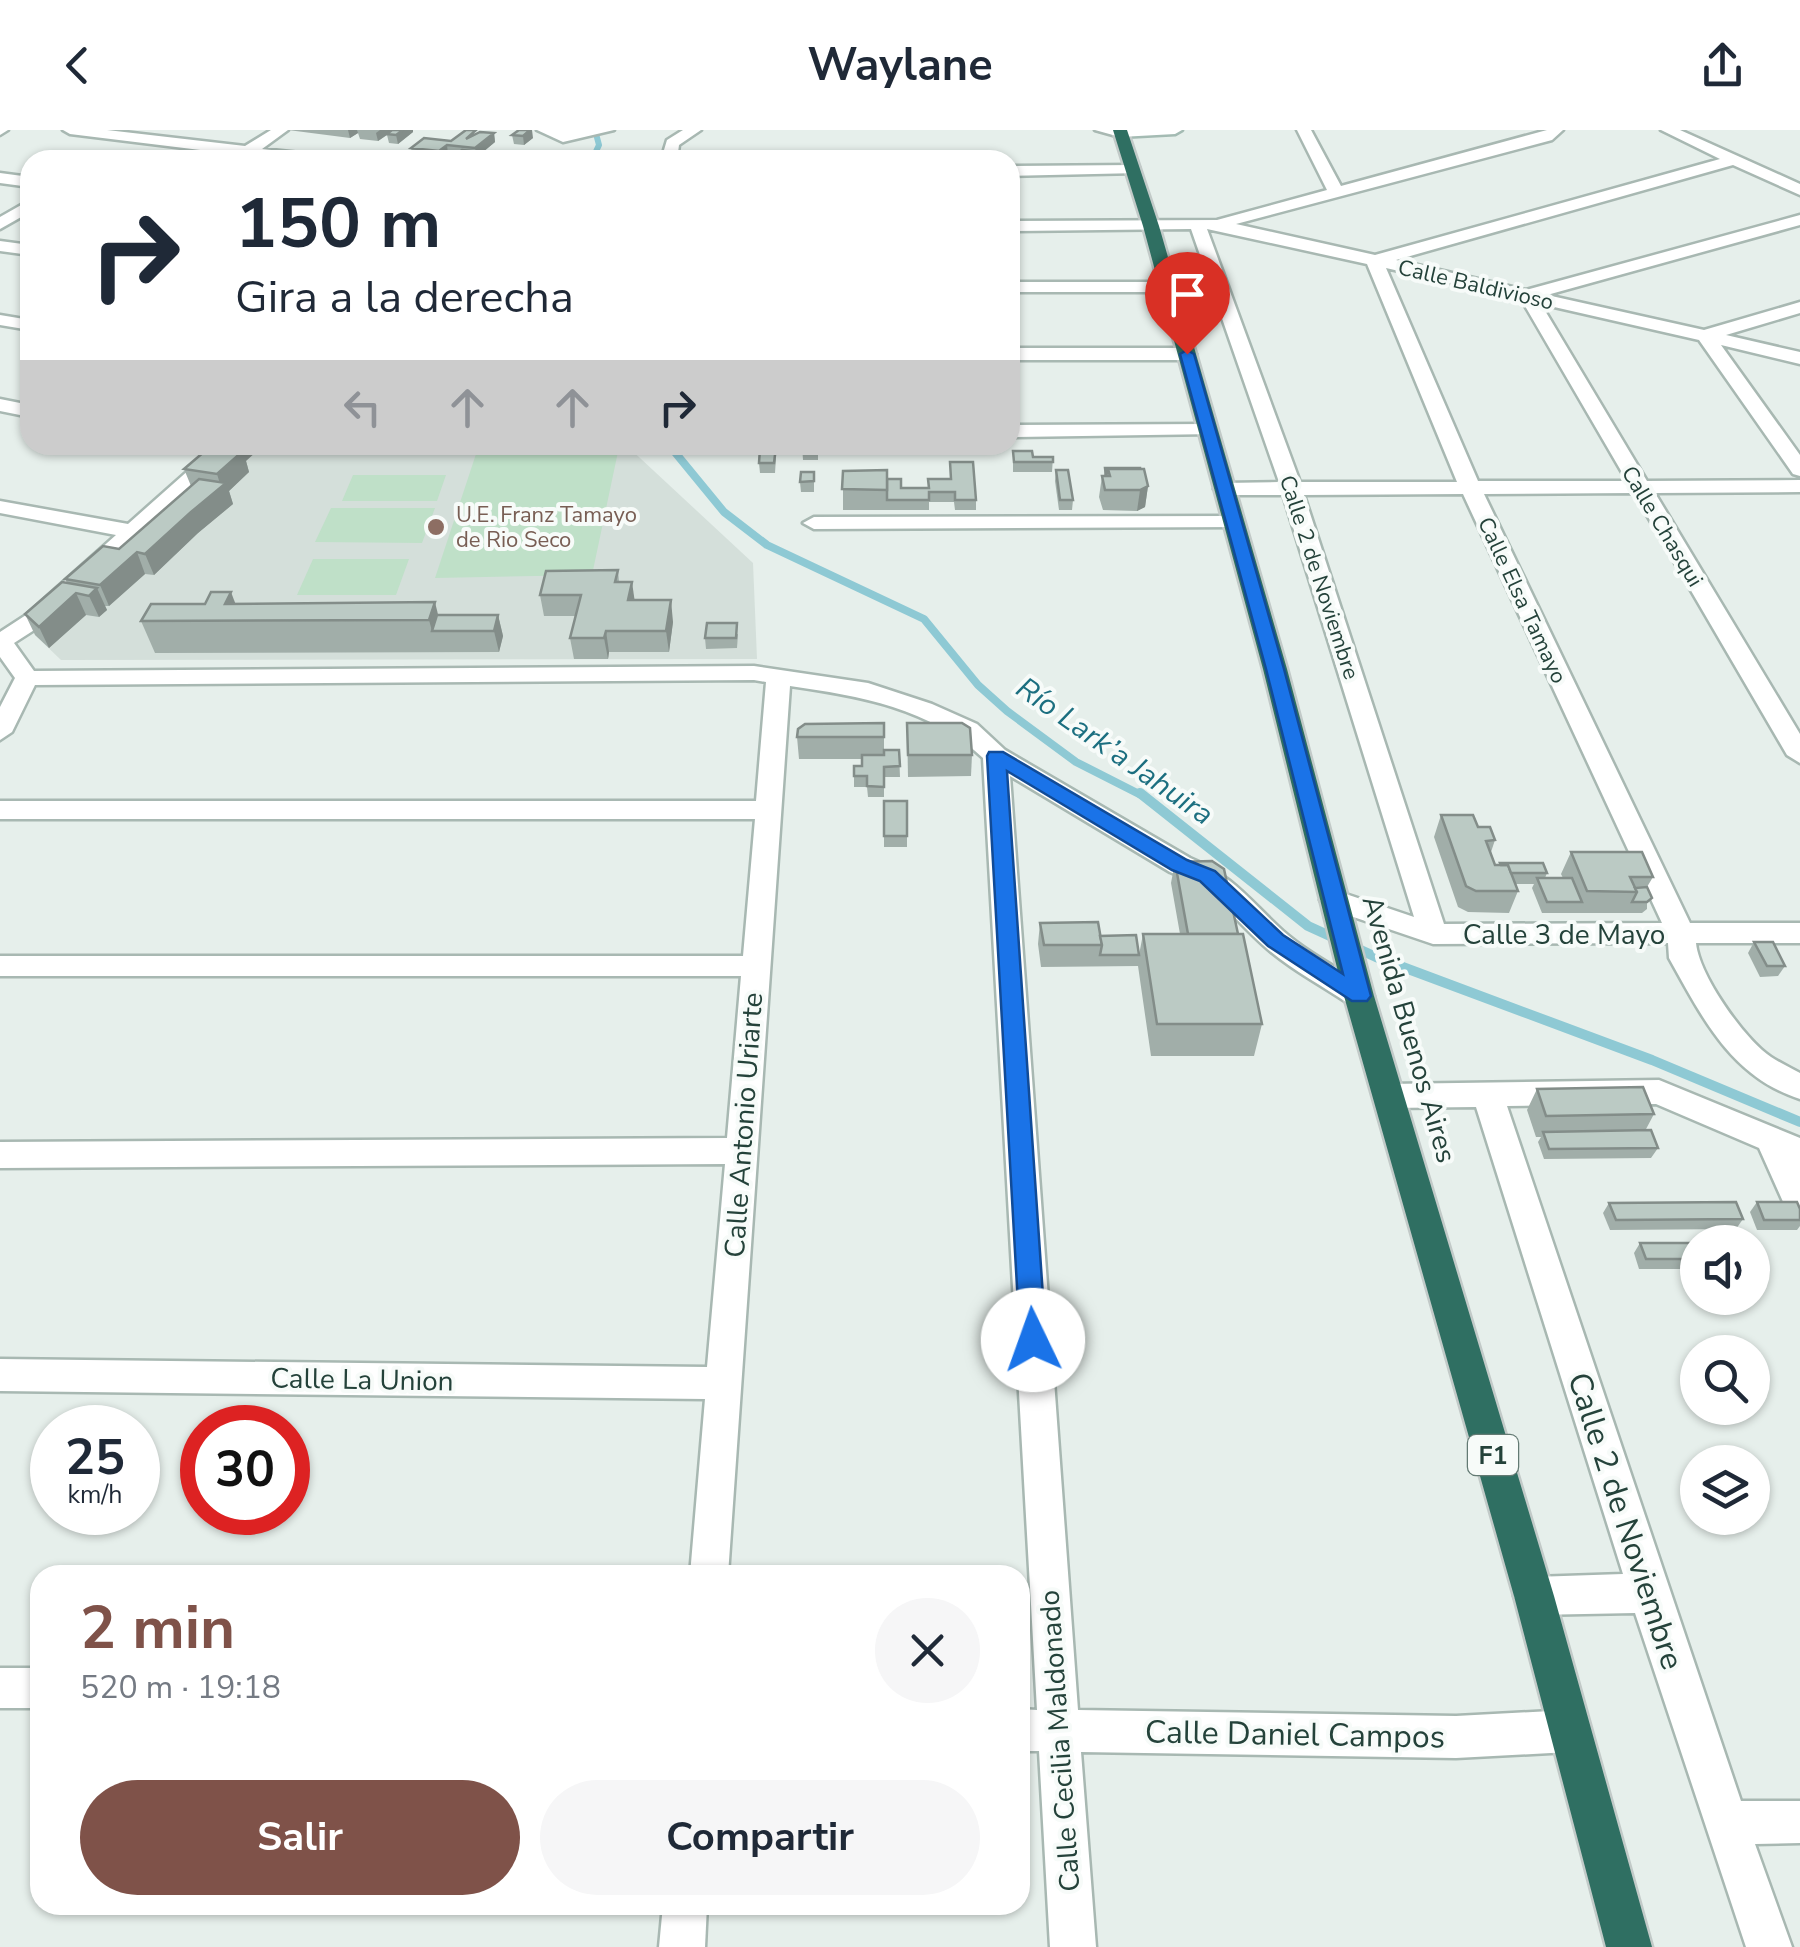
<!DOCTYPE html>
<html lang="es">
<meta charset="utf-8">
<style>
body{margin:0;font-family:"Nunito Sans",sans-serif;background:#f6f6f7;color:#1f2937;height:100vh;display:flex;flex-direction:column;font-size:38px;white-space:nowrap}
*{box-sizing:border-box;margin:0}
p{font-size:32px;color:#747a83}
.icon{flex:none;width:55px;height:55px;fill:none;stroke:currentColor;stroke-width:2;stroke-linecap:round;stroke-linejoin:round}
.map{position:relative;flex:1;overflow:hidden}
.drawer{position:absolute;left:30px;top:1435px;width:1000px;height:350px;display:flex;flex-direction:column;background:#fff;border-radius:30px;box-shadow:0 2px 8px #0004}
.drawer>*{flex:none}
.hud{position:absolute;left:20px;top:20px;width:1000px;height:305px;border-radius:30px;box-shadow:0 2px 8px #0004;background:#fff;color:#1f2937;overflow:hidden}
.buttons{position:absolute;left:1680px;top:1095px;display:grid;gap:20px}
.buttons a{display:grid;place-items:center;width:90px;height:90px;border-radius:50%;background:#fff;box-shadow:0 2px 8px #0004;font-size:50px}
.speed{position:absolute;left:30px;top:1275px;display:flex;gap:20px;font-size:50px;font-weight:700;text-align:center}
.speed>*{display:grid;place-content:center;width:130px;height:130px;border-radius:50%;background:#fff;box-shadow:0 2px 8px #0004;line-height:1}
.speed small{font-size:25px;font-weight:400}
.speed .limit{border:15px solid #d22;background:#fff;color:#111}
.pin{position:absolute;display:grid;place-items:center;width:85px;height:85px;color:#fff;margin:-102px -42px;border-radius:50% 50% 50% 0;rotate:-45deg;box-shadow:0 0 10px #0007}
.pin .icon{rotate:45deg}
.me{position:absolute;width:110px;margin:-55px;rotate:357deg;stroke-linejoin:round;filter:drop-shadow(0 0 8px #0008)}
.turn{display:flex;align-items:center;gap:35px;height:210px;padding:0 50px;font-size:45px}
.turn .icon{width:130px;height:130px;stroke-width:2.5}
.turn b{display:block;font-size:70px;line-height:85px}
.lanes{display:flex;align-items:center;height:95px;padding:0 50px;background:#0003;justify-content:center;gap:50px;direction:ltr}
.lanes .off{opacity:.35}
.round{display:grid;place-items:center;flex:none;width:105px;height:105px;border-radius:52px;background:#f6f6f7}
.headline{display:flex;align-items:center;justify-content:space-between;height:170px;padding:0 50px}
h1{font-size:60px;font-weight:700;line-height:75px;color:#7f5249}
.action{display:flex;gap:20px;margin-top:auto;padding:20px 50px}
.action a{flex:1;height:115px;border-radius:60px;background:#7f5249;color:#fff;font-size:40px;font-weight:700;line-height:115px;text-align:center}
.action a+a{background:#f6f6f7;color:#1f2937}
header{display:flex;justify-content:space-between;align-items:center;height:130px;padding:0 50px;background:#fff;font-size:45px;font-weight:700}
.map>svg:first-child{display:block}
.built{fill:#d4dfda}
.green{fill:#bfe0c8}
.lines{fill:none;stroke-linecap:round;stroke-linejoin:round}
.stream-far2{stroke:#8ec9d4;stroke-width:6}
.stream-far1{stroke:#8ec9d4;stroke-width:8}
.stream{stroke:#8ec9d4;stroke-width:10}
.street-casing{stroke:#a8b8b2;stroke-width:5}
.secondary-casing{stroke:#a4bbb3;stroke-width:5}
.highway-casing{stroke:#c2cac8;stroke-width:5}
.street{fill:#fff;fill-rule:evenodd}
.secondary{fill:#fff;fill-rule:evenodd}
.highway{fill:#2f6f62;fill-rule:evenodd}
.wall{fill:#a1aea9}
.shaded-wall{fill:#838d89}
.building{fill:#bbcac4;stroke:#838d89;stroke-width:2.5}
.route{fill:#1a73e8;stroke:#114b97;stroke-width:2.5}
.education-dot{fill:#8d6e63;stroke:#f7fbf9;stroke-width:4}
.labels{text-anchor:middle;stroke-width:8;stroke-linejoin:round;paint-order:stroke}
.far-street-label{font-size:22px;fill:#24423a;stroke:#f7fbf9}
.far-education-label{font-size:22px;fill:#785e54;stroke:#f7fbf9;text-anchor:start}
.shield{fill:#f7fbf9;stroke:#637a73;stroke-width:2.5}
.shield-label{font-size:25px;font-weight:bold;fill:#24423a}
.street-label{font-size:28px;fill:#24423a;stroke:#f7fbf9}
.water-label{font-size:30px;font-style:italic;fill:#1c6f80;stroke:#f7fbf9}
.near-street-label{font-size:32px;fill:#24423a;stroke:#f7fbf9}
</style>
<header><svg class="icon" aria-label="back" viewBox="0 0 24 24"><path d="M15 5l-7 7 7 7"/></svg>Waylane<svg class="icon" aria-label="share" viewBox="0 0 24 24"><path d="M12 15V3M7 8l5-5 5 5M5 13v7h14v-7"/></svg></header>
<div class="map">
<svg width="1800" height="1817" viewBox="0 0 1800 1817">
<rect width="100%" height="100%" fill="#e6efeb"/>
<path class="built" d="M242 315H626L753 433 757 529 61 530 35 505Z"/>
<g class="green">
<path d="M619 317 592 445 435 448 477 321Z"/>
<path d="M353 345H446L437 371H342Z"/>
<path d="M331 378H435L422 413 315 412Z"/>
<path d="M313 429H409L396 465H297Z"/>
</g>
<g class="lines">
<path class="stream-far2" d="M592 30 599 15 595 0"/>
<path class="stream-far1" d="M669 315 724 382 767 415 924 489 978 555 1007 581 1076 632 1143 666"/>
<path class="stream" d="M1140 663 1308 796 1376 827 1652 930 1800 992"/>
<g class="street-casing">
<g id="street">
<path d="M0 0H8L0 5Z"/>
<path d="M63 0H107L245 16 271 0H288L262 19 319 25 327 30 250 26 238 30 233 24 70 4Z"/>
<path d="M537 0H614L563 12Z"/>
<path d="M683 0H701L679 15 677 30H661L667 10Z"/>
<path d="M1095 0H1126L1128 2 1120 7Z"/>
<path d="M1297 0H1311L1341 56 1547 0H1563L1552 10 1236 94 1375 125 1720 29 1661 0H1680L1800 54V65L1733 35 1396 130 1526 160 1800 85V95L1547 165 1704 200 1800 172V183L1726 205 1800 222V234L1721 215 1800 325V346L1793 344 1699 210 1541 174 1647 351 1800 350V362L1655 363 1800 604V633L1787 625 1634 363 1484 364 1690 793H1800V813H1696C1699 845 1744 909 1771 927 1780 933 1791 938 1800 943V969C1731 947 1702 887 1669 828L1668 813 1433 814 1324 777 1320 770 1324 763 1334 760 1414 787 1283 365H1224L1214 359 1224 353 1279 352 1191 99 1010 101V91L1217 90 1327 60ZM1207 99 1367 134 1457 352H1300ZM1386 138 1521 169 1627 351H1478ZM1463 364 1662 793 1444 794 1304 365Z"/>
<path d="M1133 35 1139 37V43L1010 46V36Z"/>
<path d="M0 43 30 47V57L0 53Z"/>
<path d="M30 70V82L0 99V87Z"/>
<path d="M0 111 30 115V125L0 121Z"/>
<path d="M1010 152H1168L1177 157 1168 162H1010Z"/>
<path d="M0 185 30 190V200L0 195Z"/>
<path d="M1010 218H1187L1196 224 1187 230H1010Z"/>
<path d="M0 269 30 275V287L0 281Z"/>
<path d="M1208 294 1215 296V304L1010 307V295Z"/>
<path d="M217 315H239L42 495 14 513 34 541 754 536 868 553 932 574 977 594 1005 620 1190 728C1234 746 1249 770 1283 801 1308 823 1341 840 1369 858L1374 866 1369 874 1359 877 1349 874C1321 855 1288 838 1263 815 1229 784 1215 760 1170 742L1010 646 1078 1580 1456 1586 1569 1580 1584 1586 1590 1601 1584 1616 1569 1622 1456 1628 1081 1622 1096 1817H1050L1039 1621H1020V1579L1037 1580 983 628C930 578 860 566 790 556L728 1445H690L705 1269 0 1261V1229L707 1237 725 1034 0 1038V1012L727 1008 741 846H0V826H743L755 689H0V671H756L766 552 754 550 35 555 12 602 0 610V577L15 548 0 527V502L26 485 116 405 0 383V371L128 394Z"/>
<path d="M1232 386 1243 392 1240 397 814 399 803 393 814 387Z"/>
<path d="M1659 950 1800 1008V1086L1788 1083 1759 1018 1656 974 1507 976 1741 1671H1800V1713L1755 1714 1792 1817H1746L1635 1483 1534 1485 1520 1480 1514 1466 1520 1452 1534 1447 1623 1444 1476 977 1389 978 1378 975 1374 966 1378 957 1389 954Z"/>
<rect x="0" y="1538" width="40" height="40"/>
<path d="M663 1775H707L705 1817H659Z"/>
</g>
</g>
<g class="secondary-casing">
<path id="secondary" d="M1114 0H1182L1175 4 1120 7Z"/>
</g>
<g class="highway-casing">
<path id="highway" d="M1113 0H1127L1159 96 1287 539 1374 866 1554 1466 1652 1817H1606L1514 1466 1344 866 1263 539 1143 96Z"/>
</g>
<use href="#street" class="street"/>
<use href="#secondary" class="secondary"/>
<use href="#highway" class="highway"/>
</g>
<g class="wall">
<path d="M288 0H413V2L398 14 389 13 387 5 378 11 360 9 358 3 350 8Z"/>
<path d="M477 3H494L495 12 477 27H474V30H452L451 28 455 25 448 24 441 30 413 27 411 18 451 11Z"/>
<path d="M512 5 533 8 524 15 514 14Z"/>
<path d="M802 315H844V325H818V330H803Z"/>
<path d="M1013 321 1033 327H1053L1052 342H1013Z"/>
<path d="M776 328 775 343H760L759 333Z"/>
<path d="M246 331 249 342 229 361 233 374 198 403 154 445 145 444 109 476H105L107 480 99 487 86 485 49 518 35 505 25 484 67 453 65 449 119 419 191 356 184 339Z"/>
<path d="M950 332 976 370V380H955L954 372H929V380H843V341L887 340V361L901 358H929L950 349Z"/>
<path d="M1105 338 1148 356 1145 377 1137 381 1103 380 1099 367 1102 346H1104Z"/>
<path d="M1056 340 1073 370 1072 380H1059L1055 351Z"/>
<path d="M814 342V362H801L800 352Z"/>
<path d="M618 440 619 452 634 470 673 492 669 522H609L608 529H574L570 508 575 486H544L540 465Z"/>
<path d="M235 474 438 485H498L503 506 499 522 155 523 141 491Z"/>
<path d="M738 504 737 518 706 519 705 508Z"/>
<path d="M884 593V620H899L900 647H884V667H868L867 657H854V636H862V629H799L797 607Z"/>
<path d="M907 593 972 625 971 646 908 647Z"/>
<rect x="884" y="671" width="23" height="46"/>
<path d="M1441 685 1478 697 1495 710 1491 722 1495 735 1547 743 1545 748H1563L1561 744 1571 722 1653 747 1647 757V779L1642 783H1542L1532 758 1534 754H1515L1518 761 1509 783 1468 782 1458 777 1434 707Z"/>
<path d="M1175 732 1238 804 1262 894 1254 926H1151L1138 836 1041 837 1038 814 1040 793 1100 806 1139 825 1143 804H1180L1171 753Z"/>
<path d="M1754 812 1785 836 1778 846 1760 847 1748 823Z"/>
<path d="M1537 959 1654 984 1645 1001 1658 1018 1651 1028 1544 1029 1538 1012 1541 1007H1536L1527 980Z"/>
<path d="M1757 1072 1800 1079V1096L1797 1100H1757L1750 1082Z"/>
<path d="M1609 1073 1743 1089 1736 1099 1610 1100 1603 1083Z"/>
<path d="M1640 1113H1698V1139H1639L1634 1123Z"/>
<path d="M1752 1113 1764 1129 1757 1139H1752Z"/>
</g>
<g class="shaded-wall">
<path d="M348 0H360H357L358 3 350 8Z"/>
<path d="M380 0H394L378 11 376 3Z"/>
<path d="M403 0H413V2L398 14 396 5Z"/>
<path d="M530 0H532L533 8 524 15 523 6Z"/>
<path d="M494 3 495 12 477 27 475 18Z"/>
<path d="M447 15 448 24 441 30 439 21Z"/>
<path d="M472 21 474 30H462Z"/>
<path d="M234 315H264L246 331 249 342 229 361 233 374 198 403 154 445 145 424 191 382 221 357 217 344 230 319Z"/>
<path d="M1148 356 1145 377 1137 381 1140 360Z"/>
<path d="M137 422 145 444 109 476 100 455Z"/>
<path d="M632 452 635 473 628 470Z"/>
<path d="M97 458 107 480 99 487 89 466Z"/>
<path d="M231 462 242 491 225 474Z"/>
<path d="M76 463 86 485 49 518 39 497Z"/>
<path d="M671 470 673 492 669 522 666 501Z"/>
<path d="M435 472 442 501H432L429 490Z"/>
<path d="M498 485 503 506 499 522 494 501Z"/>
<path d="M606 501 609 522 608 529 604 508Z"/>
</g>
<g class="building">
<path d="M392 0H403L396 5 387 4Z"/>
<path d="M466 0H476L466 9 480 2 494 3 475 18 447 15 439 21 411 18 424 8 451 11Z"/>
<path d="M519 0H530L523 6 512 5Z"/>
<path d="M462 20 472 21 462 30 451 28Z"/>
<path d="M212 315H234L230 319 243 321 217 344 184 339Z"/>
<path d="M776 317 774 333H759L760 318Z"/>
<path d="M1013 321H1032L1033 327H1053V332H1014Z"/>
<path d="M950 332H973L976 370H955V362H929V370H887V349H901V358H929L928 349H951Z"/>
<path d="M1105 338H1140V339H1108L1106 346Z"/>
<path d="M1108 339H1144L1148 356 1140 360H1105L1102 346H1110Z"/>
<path d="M887 340V360L842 359 843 341Z"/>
<path d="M1056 340H1068L1073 370H1060Z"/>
<path d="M801 342H814V351L800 352Z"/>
<path d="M199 349 226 353 191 382 145 424 137 422 100 455 65 449 103 416 119 419Z"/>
<path d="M618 440 615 452H632L628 470H671L666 501H606L604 508H570L581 465H540L546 441Z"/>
<path d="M62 452 97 458 89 466 76 463 39 497 25 484Z"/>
<path d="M211 462H231L225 474 435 472 429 490 141 491 151 474H205Z"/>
<path d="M437 485H498L494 501H432Z"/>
<path d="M707 493H737L736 508H705Z"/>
<path d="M884 593V607H797L798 599 805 594Z"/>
<path d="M907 593H962L970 598 972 625H908Z"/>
<path d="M884 620H899L900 636 884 637V657L867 656V646H854V636H862V625H884Z"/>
<rect x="884" y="671" width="23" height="35"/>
<path d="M1441 685H1473L1478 697H1490L1495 710 1486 711 1495 735H1508L1518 761H1476L1466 756Z"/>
<path d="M1571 722H1642L1653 747H1630L1637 762 1587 761Z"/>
<path d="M1212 731 1224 739 1238 804H1188L1175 732Z"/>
<path d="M1500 733H1543L1547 743H1511L1508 735H1501Z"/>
<path d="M1537 748H1572L1582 772H1547Z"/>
<path d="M1647 757 1652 768 1647 772H1632L1637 762 1635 758Z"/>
<path d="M1098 792 1102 815H1044L1040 793Z"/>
<path d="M1143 804H1243L1262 894H1157Z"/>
<path d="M1136 805 1139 825H1100L1102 815 1100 806Z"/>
<path d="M1754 812H1773L1785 836H1767Z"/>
<path d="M1643 957 1654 984 1546 986 1537 959Z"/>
<path d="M1651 1000 1658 1018 1549 1019 1543 1002Z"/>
<path d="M1736 1072 1743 1089 1616 1090 1609 1073Z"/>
<path d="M1757 1072H1797L1800 1079V1090H1764Z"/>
<path d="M1640 1113H1698V1129H1646Z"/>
<path d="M1752 1113H1758L1764 1129H1752Z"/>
</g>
<path class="route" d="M1187 220 1194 224 1284 539 1371 866 1367 871H1352L1268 816 1200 751 1172 740 1007 641 1046 1210 1042 1219 1033 1222 1024 1219 1020 1210 987 626 989 622H1003L1187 730 1215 741 1283 805 1343 844 1266 539 1180 224Z"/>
<circle class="education-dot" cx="436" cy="397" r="10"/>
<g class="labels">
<g class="far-street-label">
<text transform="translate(1476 154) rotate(13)" y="8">Calle Baldivioso</text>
<text transform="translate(1663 396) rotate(59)" y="8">Calle Chasqui</text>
<text transform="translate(1320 447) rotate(72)" y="8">Calle 2 de Noviembre</text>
<text transform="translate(1523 470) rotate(65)" y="8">Calle Elsa Tamayo</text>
</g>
<g class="far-education-label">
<text x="456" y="392">U.E. Franz Tamayo<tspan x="456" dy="25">de Rio Seco</tspan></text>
</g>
<rect class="shield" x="1468" y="1305" width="50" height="40" rx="8"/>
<g class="shield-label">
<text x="1493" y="1334">F1</text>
</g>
<g class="street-label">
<text x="1564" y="814">Calle 3 de Mayo</text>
<text transform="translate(1410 899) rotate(74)" y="10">Avenida Buenos Aires</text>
<text transform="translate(743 995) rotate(-86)" y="10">Calle Antonio Uriarte</text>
<text transform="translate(362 1249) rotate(1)" y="10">Calle La Union</text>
<text transform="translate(1059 1611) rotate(-94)" y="10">Calle Cecilia Maldonado</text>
</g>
<g class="water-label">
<text transform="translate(1115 621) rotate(35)" y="10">Río Lark’a Jahuira</text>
</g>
<g class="near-street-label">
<text transform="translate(1626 1391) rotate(72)" y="11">Calle 2 de Noviembre</text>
<text transform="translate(1295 1604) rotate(1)" y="11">Calle Daniel Campos</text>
</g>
</g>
</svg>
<div class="buttons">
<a><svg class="icon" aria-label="sound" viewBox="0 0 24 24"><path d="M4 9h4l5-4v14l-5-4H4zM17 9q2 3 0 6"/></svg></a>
<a><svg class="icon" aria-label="search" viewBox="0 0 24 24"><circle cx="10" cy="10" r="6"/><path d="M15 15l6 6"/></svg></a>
<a><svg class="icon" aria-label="layers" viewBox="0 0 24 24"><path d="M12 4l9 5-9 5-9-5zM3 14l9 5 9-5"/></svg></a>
</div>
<div class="speed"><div>25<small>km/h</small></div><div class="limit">30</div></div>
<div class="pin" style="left:1187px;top:224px;background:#d93025"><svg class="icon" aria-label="arrive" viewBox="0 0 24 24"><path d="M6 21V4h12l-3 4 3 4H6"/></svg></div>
<svg class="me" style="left:1033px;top:1210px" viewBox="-20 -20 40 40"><circle r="19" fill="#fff"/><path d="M0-13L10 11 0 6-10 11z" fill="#1a73e8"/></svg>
<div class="hud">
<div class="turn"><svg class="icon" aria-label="right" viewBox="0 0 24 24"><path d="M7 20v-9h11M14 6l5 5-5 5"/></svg><div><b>150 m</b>Gira a la derecha</div></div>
<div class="lanes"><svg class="icon off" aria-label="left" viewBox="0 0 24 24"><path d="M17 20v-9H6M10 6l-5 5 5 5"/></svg><svg class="icon off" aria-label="ahead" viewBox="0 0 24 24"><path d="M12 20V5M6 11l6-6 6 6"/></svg><svg class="icon off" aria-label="ahead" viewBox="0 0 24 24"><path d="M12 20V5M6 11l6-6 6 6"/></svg><svg class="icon" aria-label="right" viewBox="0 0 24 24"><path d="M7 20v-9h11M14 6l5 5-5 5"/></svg></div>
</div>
<section class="drawer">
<div class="headline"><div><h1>2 min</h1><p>520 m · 19:18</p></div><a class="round"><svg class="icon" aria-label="close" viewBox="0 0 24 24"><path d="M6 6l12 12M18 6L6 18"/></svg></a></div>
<div class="action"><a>Salir</a><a>Compartir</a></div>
</section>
</div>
